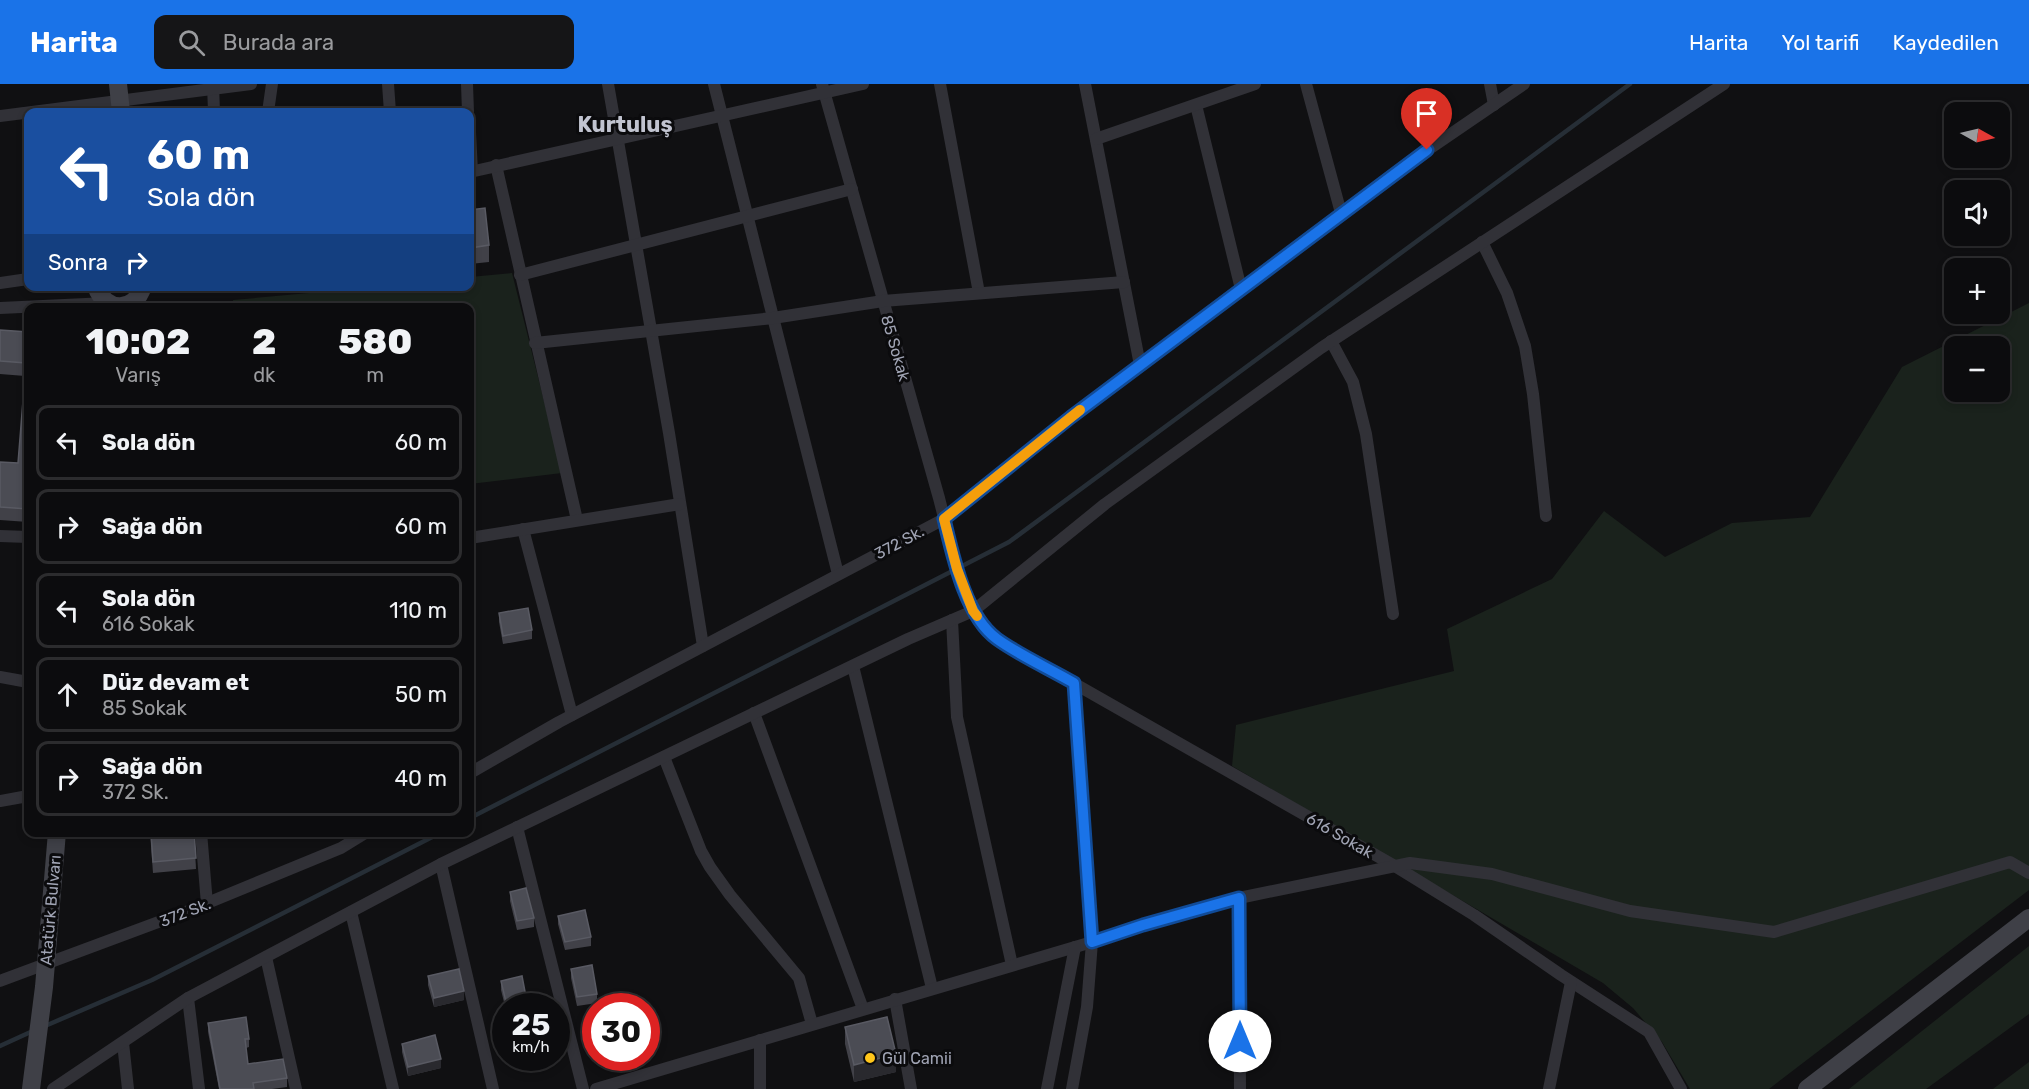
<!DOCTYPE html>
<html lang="tr">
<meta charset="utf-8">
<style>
body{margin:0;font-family:Rubik,sans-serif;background:#151517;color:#f1f3f6;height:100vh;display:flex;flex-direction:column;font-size:22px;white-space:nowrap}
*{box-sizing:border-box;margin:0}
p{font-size:20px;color:#9a9b9e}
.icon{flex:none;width:33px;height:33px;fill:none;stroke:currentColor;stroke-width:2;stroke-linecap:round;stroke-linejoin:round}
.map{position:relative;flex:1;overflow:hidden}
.drawer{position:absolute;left:24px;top:219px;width:450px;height:534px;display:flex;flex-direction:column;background:#0c0c0e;border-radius:12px;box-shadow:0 3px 9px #0003,0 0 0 2px #2c2c2e}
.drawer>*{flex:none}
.banner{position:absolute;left:24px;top:24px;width:450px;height:183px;border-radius:12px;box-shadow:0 3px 9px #0003,0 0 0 2px #2c2c2e;background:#1a4fa0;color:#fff;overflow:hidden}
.needle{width:39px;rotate:98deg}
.tools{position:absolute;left:1944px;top:18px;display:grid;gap:12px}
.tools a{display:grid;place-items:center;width:66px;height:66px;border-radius:12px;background:#0c0c0e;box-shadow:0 3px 9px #0003,0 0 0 2px #2c2c2e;font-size:30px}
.speed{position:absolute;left:492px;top:909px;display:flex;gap:12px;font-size:30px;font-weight:700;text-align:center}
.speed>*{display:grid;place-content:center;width:78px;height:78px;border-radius:50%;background:#0c0c0e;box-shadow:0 3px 9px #0003,0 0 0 2px #2c2c2e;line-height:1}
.speed small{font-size:15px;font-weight:400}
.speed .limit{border:9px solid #d22;background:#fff;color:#111}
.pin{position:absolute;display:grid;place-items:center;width:51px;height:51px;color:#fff;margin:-62px -26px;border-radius:50% 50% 50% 0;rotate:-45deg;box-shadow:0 0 6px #0007}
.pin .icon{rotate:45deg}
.me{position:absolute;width:66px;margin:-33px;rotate:0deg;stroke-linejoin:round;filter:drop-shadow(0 0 4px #0008)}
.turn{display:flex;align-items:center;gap:21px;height:126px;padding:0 24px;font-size:27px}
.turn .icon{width:78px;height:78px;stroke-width:2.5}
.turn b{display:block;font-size:42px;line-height:51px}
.then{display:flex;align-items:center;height:57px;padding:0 24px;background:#0003;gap:12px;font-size:22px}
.eta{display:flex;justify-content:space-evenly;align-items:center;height:102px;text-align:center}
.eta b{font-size:36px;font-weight:800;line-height:42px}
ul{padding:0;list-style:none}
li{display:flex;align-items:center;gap:18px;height:75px;margin:0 12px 9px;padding:0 12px;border:3px solid #2c2c2e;border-radius:12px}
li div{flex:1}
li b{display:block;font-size:22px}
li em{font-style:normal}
header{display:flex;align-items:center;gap:36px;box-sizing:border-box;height:84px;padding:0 30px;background:#1a73e8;color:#fff}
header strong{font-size:28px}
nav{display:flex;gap:33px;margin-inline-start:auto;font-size:21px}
.search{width:420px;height:54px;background:#151517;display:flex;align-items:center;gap:15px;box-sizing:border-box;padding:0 21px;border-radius:12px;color:#9a9b9e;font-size:22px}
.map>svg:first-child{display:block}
.green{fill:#1a221c;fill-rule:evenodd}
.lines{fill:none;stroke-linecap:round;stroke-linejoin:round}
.stream{stroke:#262e36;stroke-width:4.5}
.street{stroke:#313137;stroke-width:12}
.secondary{stroke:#3f4047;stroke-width:18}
.wall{fill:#414148}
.shaded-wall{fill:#29292e}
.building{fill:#4b4c54;stroke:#595a63;stroke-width:1.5}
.route-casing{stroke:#114b97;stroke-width:15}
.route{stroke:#1a73e8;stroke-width:10}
.slow{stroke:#f59e0b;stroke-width:10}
.poi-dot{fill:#ffc61b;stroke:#0b0b0d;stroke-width:2}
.labels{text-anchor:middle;stroke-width:6;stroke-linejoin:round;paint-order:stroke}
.street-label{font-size:16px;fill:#a0a4b4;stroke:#0b0b0d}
.poi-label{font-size:16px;fill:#a0a4b4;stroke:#0b0b0d;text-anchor:start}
.district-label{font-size:22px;font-weight:bold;fill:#c1c4d0;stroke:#0b0b0d}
</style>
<header>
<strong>Harita</strong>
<div class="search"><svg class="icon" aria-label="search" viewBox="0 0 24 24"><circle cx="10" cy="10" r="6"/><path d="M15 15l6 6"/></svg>Burada ara</div>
<nav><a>Harita</a><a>Yol tarifi</a><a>Kaydedilen</a></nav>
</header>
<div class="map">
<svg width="2029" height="1005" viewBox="0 0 2029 1005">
<rect width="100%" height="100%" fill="#101012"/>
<g class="green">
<path d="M512 189 562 389 470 400V224H234L233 216 374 203 470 202V193Z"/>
<path d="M2029 219V806L1769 1005H1690L1662 958 1633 924 1603 899 1232 682 1236 641 1454 587 1447 545 1552 495 1604 427 1665 473 1732 439 1810 433 1902 283ZM1954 262H2000V308H1954Z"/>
<path d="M2029 862V930L1926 1005H1849Z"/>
<path d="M2029 978V1005H1993Z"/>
</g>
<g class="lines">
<g class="stream">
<path d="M470 734 1009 458 1630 0"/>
<path d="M45 942 152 896 442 748"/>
<path d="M0 962 35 946"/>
</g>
<g class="street">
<path d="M213 0 214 28"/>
<path d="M388 0 390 28"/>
<path d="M467 0 468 28"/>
<path d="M608 0 669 349 703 562"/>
<path d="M714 0 838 490"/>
<path d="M822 0 939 414 957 485 973 527 996 555 1393 781 1474 831 1561 891 1649 948 1681 1005"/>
<path d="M940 0 979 209"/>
<path d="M1085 0 1140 281"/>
<path d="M1306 0 1341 129"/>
<path d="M1490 0 1494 21"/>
<path d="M1196 21 1241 205"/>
<path d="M268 28 272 0"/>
<path d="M0 32 251 0"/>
<path d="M470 48 472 88"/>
<path d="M1096 55 1255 0"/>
<path d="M496 81 577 436"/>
<path d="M470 88 863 0"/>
<path d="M1482 158 1507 209 1525 262 1533 310 1546 432"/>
<path d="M520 191 852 105"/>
<path d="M0 199 28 195"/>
<path d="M0 224 107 219"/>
<path d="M1331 257 1353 298 1366 350 1393 530"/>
<path d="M535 259 773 234 883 217 1124 198"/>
<path d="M523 445 572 631"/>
<path d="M0 452 28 453"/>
<path d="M470 454 680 420"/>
<path d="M952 536 957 633 1012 881"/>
<path d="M853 582 932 904"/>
<path d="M0 593 28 598"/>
<path d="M754 629 863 925"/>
<path d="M664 673 701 767 710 783 730 811 799 894 812 940"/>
<path d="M470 689 559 638 944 435 1071 334 1410 78 1524 0"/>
<path d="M0 717 28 712"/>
<path d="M517 743 583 1005"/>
<path d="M201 748 207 820"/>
<path d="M441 780 493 1005"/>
<path d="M1239 814 1240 1005"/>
<path d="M351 828 393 1005"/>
<path d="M266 873 296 1005"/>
<path d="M0 897 188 827 341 764 367 748"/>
<path d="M188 914 199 1005"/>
<path d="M895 915 911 1005"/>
<path d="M123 959 128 1005"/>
<path d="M53 1005 188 914 441 780 908 555 973 527 1105 420 1321 264 1724 0"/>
<path d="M596 1005 1092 858 1143 841 1239 814 1410 779 1492 790 1630 827 1774 848 2010 778 2029 789"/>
<path d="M760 1005V956"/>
<path d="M1047 1005 1075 863"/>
<path d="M1072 1005 1087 923 1092 858 1074 599"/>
<path d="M1549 1005 1571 898"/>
</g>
<g class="secondary">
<path d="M118 0 121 28"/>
<path d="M96 202C105 229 135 229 143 202"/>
<path d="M31 1005 44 903 57 748"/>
<path d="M1807 1005 2029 834"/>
</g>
</g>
<g class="wall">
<path d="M470 126 489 161V178L470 180Z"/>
<path d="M247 202H294L248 208Z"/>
<path d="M0 246 28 248V438L0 436V378L18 379 25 292 0 290Z"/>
<path d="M499 529 532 546V555L503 560 499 538Z"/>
<path d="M150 748H194L196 785 153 789Z"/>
<path d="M510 808 534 834V843L517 846 510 817Z"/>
<path d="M558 832 591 853V862L565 866 558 840Z"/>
<path d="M571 885 597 910V919L577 922 571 894Z"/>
<path d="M428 892 464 916 434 923 428 901Z"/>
<path d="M501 897 526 922H506V926L501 906Z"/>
<path d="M208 939 249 955V963L246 964 248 980 287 994V1003L272 1005H219L208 948Z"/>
<path d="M845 943 896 988 854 998 845 960Z"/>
<path d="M402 960 441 984 408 992 402 968Z"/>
</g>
<g class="shaded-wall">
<path d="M464 907V916L434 923V914Z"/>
<path d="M526 913V922H506V918Z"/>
<path d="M896 970V988L854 998V981Z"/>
<path d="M441 975V984L408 992V983Z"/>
</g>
<g class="building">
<path d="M485 124 489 161 470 164V126Z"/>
<path d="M0 246 28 248V425L0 423V378L18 379 26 279 0 277Z"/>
<path d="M528 524 532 546 503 552 499 529Z"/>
<path d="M151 748H194L196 774 153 778Z"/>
<path d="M526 804 534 834 517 837 510 808Z"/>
<path d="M585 826 591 853 565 858 558 832Z"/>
<path d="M592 881 597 910 577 913 571 885Z"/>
<path d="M459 885 464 907 434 914 428 892Z"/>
<path d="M522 892 526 913 506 918 501 897Z"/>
<path d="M246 933 249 955H245L248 980 283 975 287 994 253 999 254 1005H220L208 939Z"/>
<path d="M887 933 896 970 854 981 845 943Z"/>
<path d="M435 951 441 975 408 983 402 960Z"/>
</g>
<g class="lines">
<g class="route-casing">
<path id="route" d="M1240 957 1239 814 1143 841 1092 858 1074 599C1050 585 1019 571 997 555 965 532 953 472 944 435L1071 333 1427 66"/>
</g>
<use href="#route" class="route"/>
<path class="slow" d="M977 532 973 527 957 485 944 435 1080 326"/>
</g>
<circle class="poi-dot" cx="870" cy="974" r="6"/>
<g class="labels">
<g class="street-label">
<text transform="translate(896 264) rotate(74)" y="6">85 Sokak</text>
<text transform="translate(899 458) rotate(-28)" y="6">372 Sk.</text>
<text transform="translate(1340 751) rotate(30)" y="6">616 Sokak</text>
<text transform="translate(50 826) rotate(-85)" y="6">Atatürk Bulvarı</text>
<text transform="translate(185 828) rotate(-21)" y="6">372 Sk.</text>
</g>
<g class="poi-label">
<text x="882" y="980">Gül Camii</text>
</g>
<g class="district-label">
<text x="625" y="48">Kurtuluş</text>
</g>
</g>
</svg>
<div class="tools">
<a><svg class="needle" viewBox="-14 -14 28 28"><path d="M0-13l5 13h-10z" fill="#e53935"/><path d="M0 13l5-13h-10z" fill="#9a9b9e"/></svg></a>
<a><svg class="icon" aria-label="sound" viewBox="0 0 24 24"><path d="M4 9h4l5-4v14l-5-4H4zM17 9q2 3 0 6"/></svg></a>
<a>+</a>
<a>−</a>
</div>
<div class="speed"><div>25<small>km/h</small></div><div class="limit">30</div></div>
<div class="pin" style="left:1427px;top:66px;background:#d93025"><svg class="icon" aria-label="arrive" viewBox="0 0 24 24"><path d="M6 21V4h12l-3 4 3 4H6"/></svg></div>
<svg class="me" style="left:1240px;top:957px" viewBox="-20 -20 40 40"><circle r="19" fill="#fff"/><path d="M0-13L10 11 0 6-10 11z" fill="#1a73e8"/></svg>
<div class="banner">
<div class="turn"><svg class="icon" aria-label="left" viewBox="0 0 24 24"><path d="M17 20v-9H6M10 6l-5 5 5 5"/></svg><div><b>60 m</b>Sola dön</div></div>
<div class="then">Sonra<svg class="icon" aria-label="right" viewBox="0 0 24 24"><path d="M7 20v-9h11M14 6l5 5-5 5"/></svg></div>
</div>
<section class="drawer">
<div class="eta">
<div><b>10:02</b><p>Varış</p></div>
<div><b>2</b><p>dk</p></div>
<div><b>580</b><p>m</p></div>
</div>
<ul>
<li><svg class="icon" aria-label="left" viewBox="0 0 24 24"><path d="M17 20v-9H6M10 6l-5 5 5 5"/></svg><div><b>Sola dön</b></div><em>60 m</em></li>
<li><svg class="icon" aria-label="right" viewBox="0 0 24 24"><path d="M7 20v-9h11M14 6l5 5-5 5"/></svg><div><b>Sağa dön</b></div><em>60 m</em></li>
<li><svg class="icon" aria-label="left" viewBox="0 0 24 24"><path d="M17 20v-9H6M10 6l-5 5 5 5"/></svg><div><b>Sola dön</b><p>616 Sokak</p></div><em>110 m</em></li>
<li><svg class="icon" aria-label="ahead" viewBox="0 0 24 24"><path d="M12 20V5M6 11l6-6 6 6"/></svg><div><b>Düz devam et</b><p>85 Sokak</p></div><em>50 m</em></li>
<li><svg class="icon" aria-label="right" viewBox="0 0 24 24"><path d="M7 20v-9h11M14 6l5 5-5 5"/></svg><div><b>Sağa dön</b><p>372 Sk.</p></div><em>40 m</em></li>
</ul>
</section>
</div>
